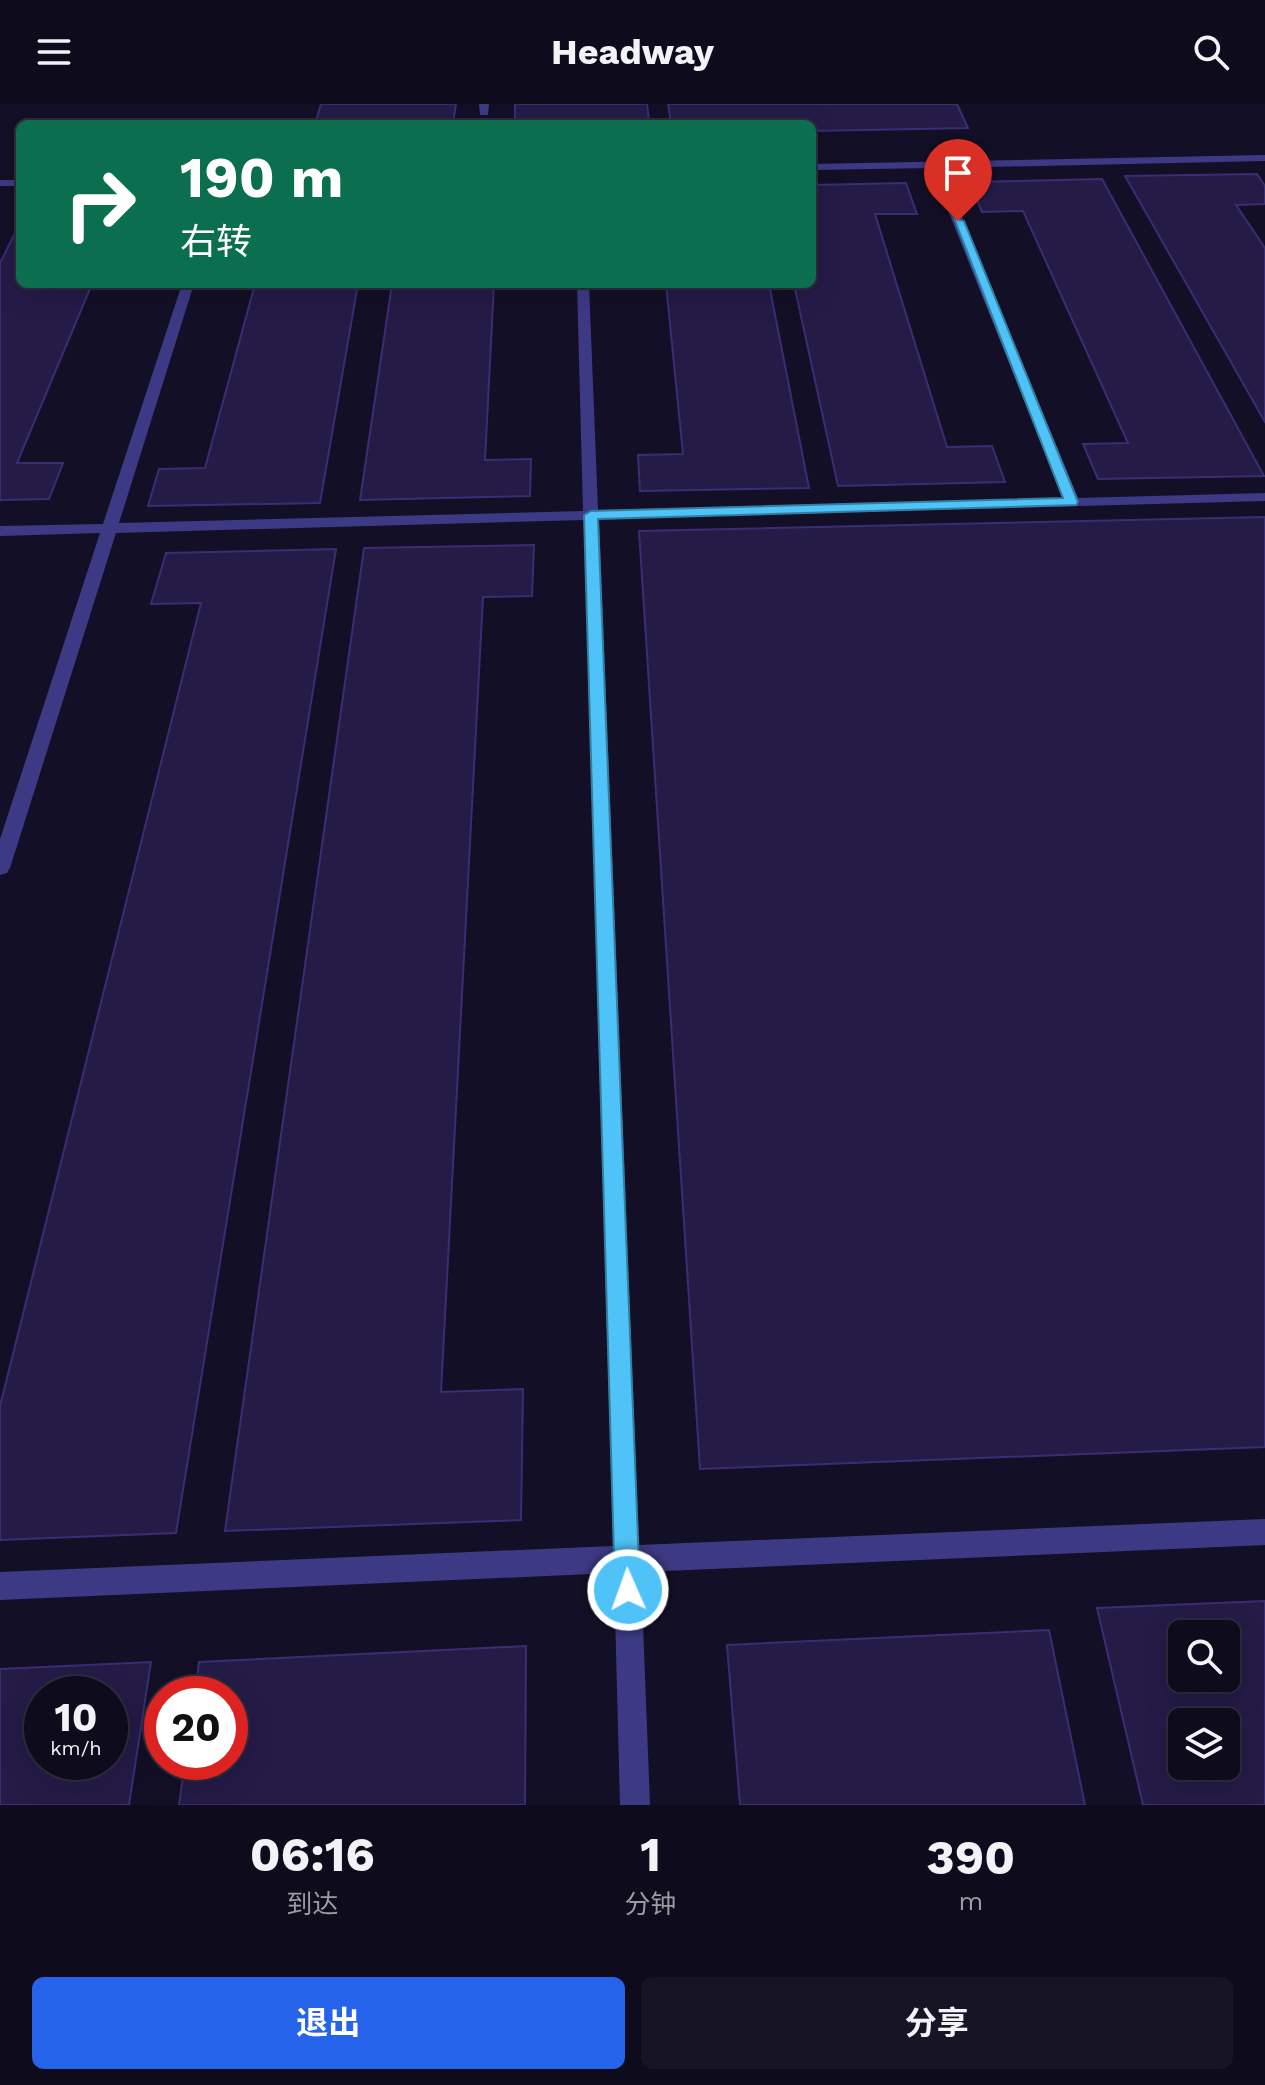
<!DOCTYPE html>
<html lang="zh">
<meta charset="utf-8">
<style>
body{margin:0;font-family:"Work Sans","Noto Sans SC",sans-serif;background:#171425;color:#f1f3f6;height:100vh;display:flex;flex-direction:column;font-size:30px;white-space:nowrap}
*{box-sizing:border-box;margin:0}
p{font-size:26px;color:#9b9ba3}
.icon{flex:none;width:44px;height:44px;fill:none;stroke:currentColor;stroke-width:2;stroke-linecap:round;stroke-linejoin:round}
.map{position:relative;height:1701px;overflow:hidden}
.sheet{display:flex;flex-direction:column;background:#0e0b1c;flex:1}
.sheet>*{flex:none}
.top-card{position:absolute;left:16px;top:16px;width:800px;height:168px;border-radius:12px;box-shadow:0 8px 32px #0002,0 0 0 2px #2e2b3b;background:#0b6e4f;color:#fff;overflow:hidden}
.tools{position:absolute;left:1168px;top:1516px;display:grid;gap:16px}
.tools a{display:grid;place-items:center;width:72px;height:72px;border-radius:12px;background:#0e0b1c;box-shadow:0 8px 32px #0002,0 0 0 2px #2e2b3b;font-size:40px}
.speed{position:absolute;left:24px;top:1572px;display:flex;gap:16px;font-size:40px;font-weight:700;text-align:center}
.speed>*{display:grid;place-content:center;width:104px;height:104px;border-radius:50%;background:#0e0b1c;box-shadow:0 8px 32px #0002,0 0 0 2px #2e2b3b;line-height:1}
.speed small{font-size:20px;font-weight:400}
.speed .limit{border:12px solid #d22;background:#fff;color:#111}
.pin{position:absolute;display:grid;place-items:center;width:68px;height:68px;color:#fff;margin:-82px -34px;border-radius:50% 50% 50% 0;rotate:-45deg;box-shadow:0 0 8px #0007}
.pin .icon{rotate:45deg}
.me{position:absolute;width:88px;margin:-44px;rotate:358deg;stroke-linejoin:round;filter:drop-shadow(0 0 6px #0008)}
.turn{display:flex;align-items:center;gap:28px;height:168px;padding:0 32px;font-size:36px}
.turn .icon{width:104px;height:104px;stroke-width:2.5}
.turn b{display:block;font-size:56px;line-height:68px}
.eta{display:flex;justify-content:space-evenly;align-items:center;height:136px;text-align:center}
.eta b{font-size:48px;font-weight:700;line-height:56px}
.primary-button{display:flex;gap:16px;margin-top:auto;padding:16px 32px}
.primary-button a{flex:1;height:92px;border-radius:12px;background:#2563eb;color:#fff;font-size:32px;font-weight:700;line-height:92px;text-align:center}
.primary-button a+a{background:#171425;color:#f1f3f6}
header{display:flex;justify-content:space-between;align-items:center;height:104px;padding:0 32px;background:#0e0b1c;font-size:36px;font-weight:700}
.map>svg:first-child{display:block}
.building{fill:#241b47;stroke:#3b2d73;stroke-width:2;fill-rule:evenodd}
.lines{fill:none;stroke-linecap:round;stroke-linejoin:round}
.minor{fill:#3d3a85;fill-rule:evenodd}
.route{fill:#4fc3f7;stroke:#337fa1;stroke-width:2}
</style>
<header><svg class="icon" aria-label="menu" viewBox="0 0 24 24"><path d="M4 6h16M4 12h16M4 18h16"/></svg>Headway<svg class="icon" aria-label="search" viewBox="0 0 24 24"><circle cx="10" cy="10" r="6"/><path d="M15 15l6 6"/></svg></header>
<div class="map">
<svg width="1265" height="1701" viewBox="0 0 1265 1701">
<rect width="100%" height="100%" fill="#130f26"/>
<g class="building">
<path d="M321 0H456L453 20H315Z"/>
<path d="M515 0H647L649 16 515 19Z"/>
<path d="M668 0H957L968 24 812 27V20H671Z"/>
<path d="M1257 70 1265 82V100L1236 101 1265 144V318L1125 72Z"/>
<path d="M1102 75 1264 372 1098 375 1083 340 1128 339 1023 107 982 108 969 78Z"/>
<path d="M906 79 917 110H875L947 343 992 342 1005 378 838 382 794 180H812V81Z"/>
<path d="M20 119V180H92L17 359H63L49 395 0 396V159Z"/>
<path d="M255 180H358L320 399 148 402 159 365 205 364Z"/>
<path d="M392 180H494L485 356 531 355 530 392 360 396Z"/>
<path d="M666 180H769L809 384 640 387 638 351 683 350Z"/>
<path d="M1265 413V1343L700 1365 639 427Z"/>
<path d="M534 441 532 492 483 493 441 1288 523 1285 521 1416 225 1427 364 444Z"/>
<path d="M336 445 176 1429 0 1436V1302L201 499 151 500 166 449Z"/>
<path d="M1265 1497V1701H1143L1097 1504ZM1182 1530H1226V1574H1182ZM1182 1618H1226V1662H1182Z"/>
<path d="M1049 1526 1085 1701H740L727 1541Z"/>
<path d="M526 1542 525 1701H179L185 1658H230V1590H195L199 1558Z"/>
<path d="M151 1558 129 1701H0V1565ZM42 1590H110V1658H42Z"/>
</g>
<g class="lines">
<g class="minor">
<path d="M479 0H489L488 11H480Z"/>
<path d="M1265 51V57L942 64 1078 394 1265 389V397L599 415 639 1441 1265 1415V1441L641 1468 650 1701H620L614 1469 0 1496V1468L613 1442 584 416 116 429 10 764 7 769 0 771V735L100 429 0 432V422L103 420 182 180H194L119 419 583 407 577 180H589L598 406 1063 394 931 64 812 66V60Z"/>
<rect x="0" y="76" width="20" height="6"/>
</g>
</g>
<path class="route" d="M954 114 964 117 1078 398 1076 401 598 415 640 1486 636 1495 628 1498 619 1495 615 1486 584 411 591 407 1063 394Z"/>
</svg>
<div class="tools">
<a><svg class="icon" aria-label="search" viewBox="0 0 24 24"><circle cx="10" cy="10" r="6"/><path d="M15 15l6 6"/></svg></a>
<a><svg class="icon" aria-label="layers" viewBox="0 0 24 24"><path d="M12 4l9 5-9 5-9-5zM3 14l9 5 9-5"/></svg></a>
</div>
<div class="speed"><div>10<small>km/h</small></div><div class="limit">20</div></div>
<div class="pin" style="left:958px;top:117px;background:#d93025"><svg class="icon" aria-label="arrive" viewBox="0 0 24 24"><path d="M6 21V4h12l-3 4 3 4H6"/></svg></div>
<svg class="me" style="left:628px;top:1486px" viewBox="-20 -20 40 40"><circle r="17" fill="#4fc3f7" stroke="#fff" stroke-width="3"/><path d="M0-11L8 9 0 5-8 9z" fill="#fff"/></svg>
<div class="top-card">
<div class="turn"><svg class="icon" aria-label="right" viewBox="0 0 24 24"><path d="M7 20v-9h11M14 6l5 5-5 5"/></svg><div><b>190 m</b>右转</div></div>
</div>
</div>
<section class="sheet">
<div class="eta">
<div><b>06:16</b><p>到达</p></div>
<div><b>1</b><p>分钟</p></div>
<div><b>390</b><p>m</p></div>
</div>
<div class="primary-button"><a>退出</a><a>分享</a></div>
</section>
